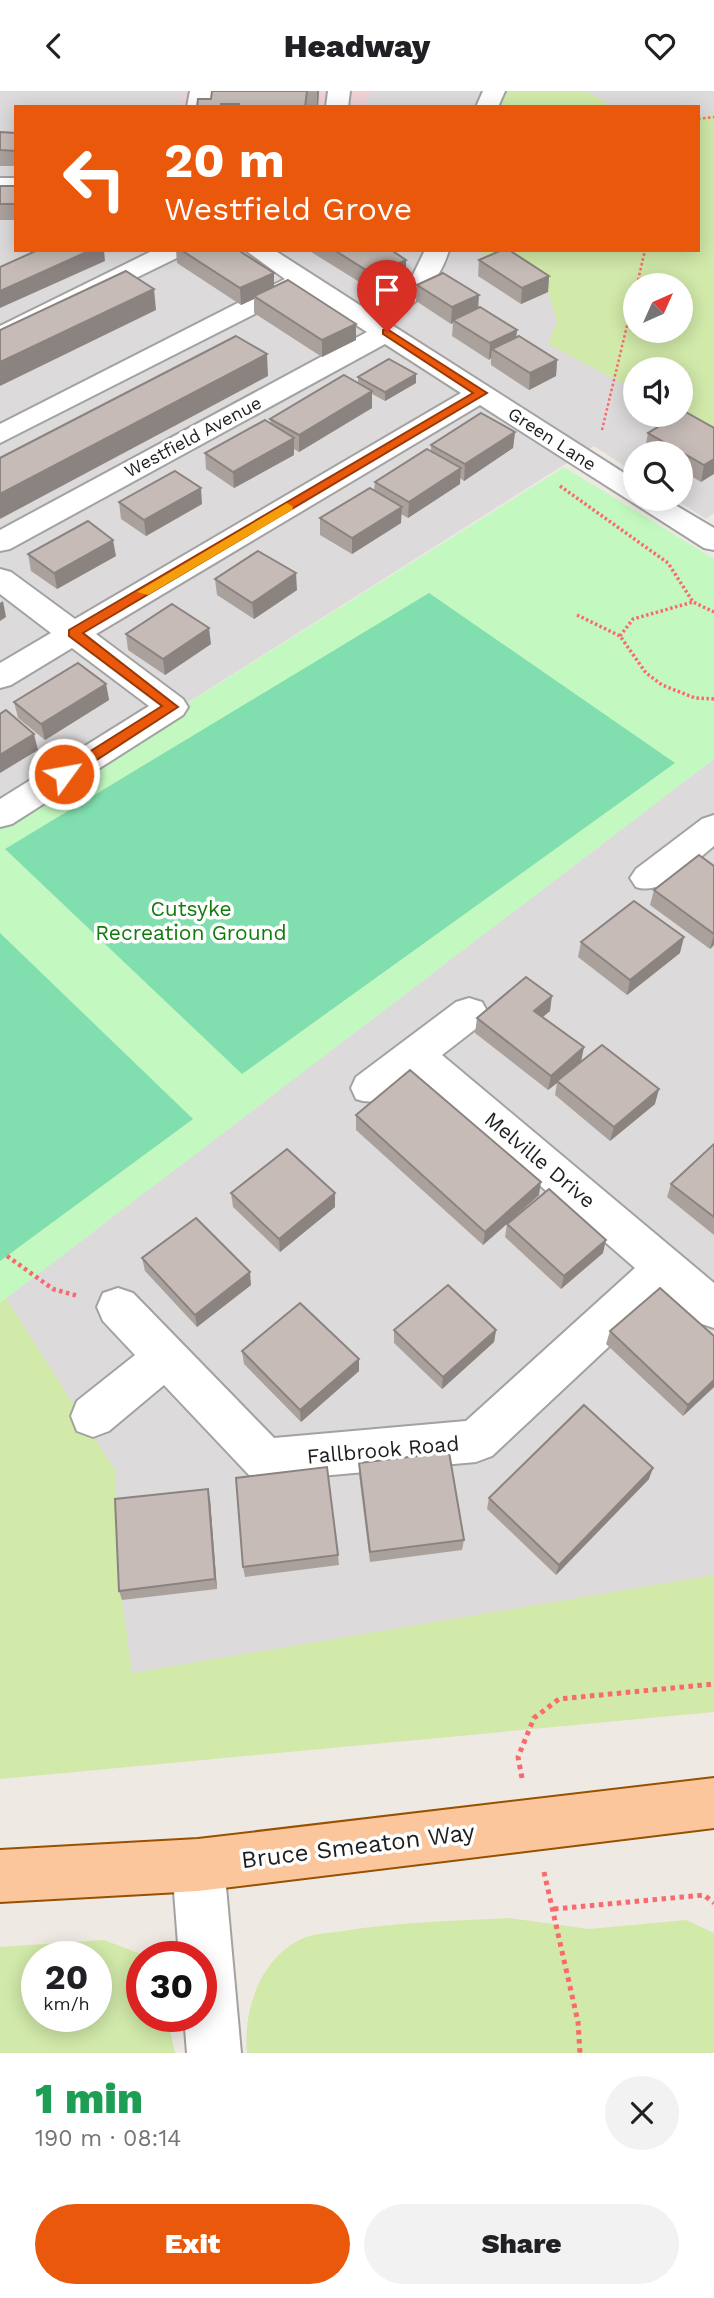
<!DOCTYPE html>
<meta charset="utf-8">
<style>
body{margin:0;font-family:"Work Sans",sans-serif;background:#f2f2f2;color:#202124;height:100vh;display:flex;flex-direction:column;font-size:26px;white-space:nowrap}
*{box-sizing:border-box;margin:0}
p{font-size:23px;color:#757577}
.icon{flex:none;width:38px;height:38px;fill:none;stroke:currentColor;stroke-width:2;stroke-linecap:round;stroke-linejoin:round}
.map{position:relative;height:1962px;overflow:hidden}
.drawer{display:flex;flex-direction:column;background:#fff;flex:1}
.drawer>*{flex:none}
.guide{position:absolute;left:14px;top:14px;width:686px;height:147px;border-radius:0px;box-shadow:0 4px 18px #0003;background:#ea580c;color:#fff;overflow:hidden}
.needle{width:46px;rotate:45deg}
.tools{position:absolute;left:623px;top:182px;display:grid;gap:14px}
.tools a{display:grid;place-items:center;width:70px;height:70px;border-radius:50%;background:#fff;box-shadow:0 4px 18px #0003;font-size:35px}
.speed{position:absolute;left:21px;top:1850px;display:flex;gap:14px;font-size:35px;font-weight:700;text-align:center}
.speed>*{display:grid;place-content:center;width:91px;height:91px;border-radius:50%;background:#fff;box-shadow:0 4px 18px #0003;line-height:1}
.speed small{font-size:18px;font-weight:400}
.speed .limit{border:10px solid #d22;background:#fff;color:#111}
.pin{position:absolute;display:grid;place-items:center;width:60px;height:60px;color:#fff;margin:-72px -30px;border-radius:50% 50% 50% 0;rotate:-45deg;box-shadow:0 0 7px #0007}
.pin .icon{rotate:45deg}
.me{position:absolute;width:77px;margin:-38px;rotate:58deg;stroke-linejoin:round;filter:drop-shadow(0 0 5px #0008)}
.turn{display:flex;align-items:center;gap:24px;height:147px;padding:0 35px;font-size:32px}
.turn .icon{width:91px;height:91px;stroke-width:2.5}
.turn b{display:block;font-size:49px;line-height:60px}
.round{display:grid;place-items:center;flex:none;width:74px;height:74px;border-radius:37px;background:#f2f2f2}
.head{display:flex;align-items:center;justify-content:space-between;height:119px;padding:0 35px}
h1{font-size:42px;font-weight:800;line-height:52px;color:#1e9e55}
.primary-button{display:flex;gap:14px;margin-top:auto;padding:14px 35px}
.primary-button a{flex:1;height:80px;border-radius:42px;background:#ea580c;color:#fff;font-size:28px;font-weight:800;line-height:80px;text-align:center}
.primary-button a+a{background:#f2f2f2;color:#202124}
header{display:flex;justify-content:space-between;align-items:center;height:91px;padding:0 35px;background:#fff;font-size:32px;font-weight:800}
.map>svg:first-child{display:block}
.residential{fill:#dcdadb;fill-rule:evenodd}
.commercial{fill:#f0d2d5}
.grass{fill:#d1e9a9;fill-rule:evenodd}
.park{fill:#c3f9c0}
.pitch{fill:#81deae}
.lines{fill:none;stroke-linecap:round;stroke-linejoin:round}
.minor-casing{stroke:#a2a2a2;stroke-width:4}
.major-casing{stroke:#975100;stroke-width:4}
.path-far3{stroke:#f96a6e;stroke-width:2.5;stroke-dasharray:2.5 2.5;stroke-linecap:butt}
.path-far2{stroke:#f96a6e;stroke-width:3.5;stroke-dasharray:2.5 2.5;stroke-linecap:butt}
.path-far1{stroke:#f96a6e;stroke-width:4.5;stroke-dasharray:3.5 3.5;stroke-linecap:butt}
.path{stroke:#f96a6e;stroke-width:5;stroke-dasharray:4.5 4.5;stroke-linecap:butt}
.minor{fill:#fff;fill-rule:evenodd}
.major{fill:#fbc69c;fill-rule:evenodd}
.wall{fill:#aaa19d}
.shaded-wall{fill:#8b8380}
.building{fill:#c6bbb7;stroke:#8b8380;stroke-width:2}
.route{fill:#ea580c;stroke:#983908;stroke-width:2}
.slow{fill:#f59e0b}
.labels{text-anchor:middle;stroke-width:7;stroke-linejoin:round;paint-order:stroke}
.far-street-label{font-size:18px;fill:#1e1e1e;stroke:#fff}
.park-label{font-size:21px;fill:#117b0c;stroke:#fff}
.street-label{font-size:21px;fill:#1e1e1e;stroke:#fff}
.near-street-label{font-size:24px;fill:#1e1e1e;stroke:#fff}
</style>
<header><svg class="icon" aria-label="back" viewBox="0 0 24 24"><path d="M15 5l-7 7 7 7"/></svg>Headway<svg class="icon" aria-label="heart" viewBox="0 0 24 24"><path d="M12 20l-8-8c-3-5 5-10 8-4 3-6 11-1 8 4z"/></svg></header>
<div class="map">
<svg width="714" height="1962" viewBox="0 0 714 1962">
<rect width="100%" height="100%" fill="#efe9e3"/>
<g class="residential">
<path d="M0 0H714V422L706 428 675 408H681V362H635V382L594 355 0 730ZM16 16H698V159H16ZM635 194H681V240H635ZM635 278H681V324H635Z"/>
<path d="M714 668V1484L132 1583 122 1509 6 1207Z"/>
</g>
<path class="commercial" d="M185 0H371L364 16H181Z"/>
<g class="grass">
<path d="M507 0H586L613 16H497Z"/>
<path d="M714 23V340L681 322V278H635V299L548 253 557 230 548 201 477 159H698V27ZM635 194H681V240H635Z"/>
<path d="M6 1207 115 1379 122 1509 132 1582 714 1484V1621L0 1688V1212Z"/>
<path d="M509 1827 589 1838 686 1829 714 1842V1962H247C243 1918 261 1864 306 1846 317 1842 332 1842 343 1840 398 1831 454 1830 509 1827Z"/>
<path d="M104 1849 146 1865 142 1866V1925H167L175 1962H0V1856ZM37 1866H96V1925H37Z"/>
</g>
<path class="park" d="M564 376 714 468V668L0 1212V730Z"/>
<g class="pitch">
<path d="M429 502 675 672 242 983 5 758Z"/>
<path d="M0 842 193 1028 0 1170Z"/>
</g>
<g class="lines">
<g class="minor-casing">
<g id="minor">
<path d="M190 0H212L209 16H187Z"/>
<path d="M328 0H350L348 16H326Z"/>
<path d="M483 0H505L498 16H476Z"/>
<rect x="0" y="87" width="16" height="14"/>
<path d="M154 159H186L183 164 0 253V235Z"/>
<path d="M245 159H274L369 220 411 188 425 159H449C439 193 416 213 387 231L635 389V408H665L714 437V459L704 457 480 314 96 543 183 608 188 616 183 624 12 733 0 736V708L149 615 72 557 11 594 0 597V572L51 542 0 503V478L11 481 75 528 461 302 385 253 10 458 0 460V439L367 241 302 199 0 352V333L285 188Z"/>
<path d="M714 724V755C692 772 664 805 636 796L630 787 636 778 702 728Z"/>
<path d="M469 907 482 911 488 922 482 933 442 964 714 1192V1237L699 1232 665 1203 492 1365 476 1371 265 1390 249 1384 164 1294 109 1340 93 1346 77 1340 71 1325 77 1310 135 1264 103 1230 97 1216 103 1202 118 1197 133 1202 274 1347 466 1330 635 1177 414 985C395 1000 381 1017 356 1008L351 997 356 986 456 911Z"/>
<path d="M198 1748 216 1756 224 1774 241 1962H187L184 1925H201V1866H179L172 1774 180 1756Z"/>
</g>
</g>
<g class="major-casing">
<path id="major" d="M714 1687V1737L198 1800 0 1811V1759L198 1748Z"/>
</g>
<g class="path-far3">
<path d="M698 28 714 26"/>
<path d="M637 194 645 159"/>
<path d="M602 339 635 201"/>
</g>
<g class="path-far2">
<path d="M560 395 668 472 693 511 714 521"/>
<path d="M577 524 620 545 646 582 662 594 695 607 714 608"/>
<path d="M620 545 633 528 693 511"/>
</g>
<path class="path-far1" d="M7 1165 53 1198 78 1205"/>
<g class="path">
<path d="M522 1687 518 1666 534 1627 559 1608 714 1593"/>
<path d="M544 1781 578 1931 580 1962"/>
<path d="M554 1818 704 1804 714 1812"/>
</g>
<use href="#minor" class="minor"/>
<use href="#major" class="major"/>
</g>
<g class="wall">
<path d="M212 0H319L318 16H197L211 8Z"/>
<path d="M0 41 16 42V75H0Z"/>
<rect x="0" y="95" width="16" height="34"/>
<path d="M176 159H238L274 182V196L356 249 322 266 254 222V208L241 214 177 172Z"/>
<path d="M308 159H391L406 169V185L374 200Z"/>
<path d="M479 169 549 185 548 201 521 213 478 185Z"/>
<path d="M417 194 478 217 517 239 516 246 557 269 556 285 529 299 491 274V267L489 269 452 245 453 232 451 233 416 210Z"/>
<path d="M416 283V292L385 310 372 303V317L299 361 294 358V364L234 397 206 378 205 362 271 333 270 328 358 292V286Z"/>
<path d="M714 337 701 391 681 379V362H652L645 358 648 342Z"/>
<path d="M515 341 513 357 464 390 460 387V393L408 427 401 423V432L352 463 320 444V427L374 399 375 391 431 360V354Z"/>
<path d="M119 411 202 413 146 445 121 428Z"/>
<path d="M28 463 116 465 57 498 31 480Z"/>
<path d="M215 488 297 499 254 528 217 504Z"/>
<path d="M126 543 211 553 165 584 128 559Z"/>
<path d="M106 593 109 609 45 649 18 627 14 611Z"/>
<path d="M714 775V854L710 858 650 814 654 799Z"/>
<path d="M581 851 680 862 627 904 578 866Z"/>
<path d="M550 920 543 926 581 970 655 1013 610 1050 555 1004 557 992 548 999 475 942 477 927Z"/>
<path d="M356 1024 539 1104 508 1131 603 1162 561 1198 505 1146 507 1133 483 1154 356 1039Z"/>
<path d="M714 1053V1144L667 1106 671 1093Z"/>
<path d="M231 1102H335V1116L280 1161 233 1116Z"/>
<path d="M142 1167 251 1194 197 1236 145 1180Z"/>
<path d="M394 1239H496L494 1251 442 1298 394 1252Z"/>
<path d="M610 1240 714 1245V1296L683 1325 606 1253Z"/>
<path d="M242 1260 359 1280 301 1331 244 1273Z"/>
<path d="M359 1372 464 1449 462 1459 370 1471 359 1383Z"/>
<path d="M649 1388 556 1484 487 1418 489 1407Z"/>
<path d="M210 1408 217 1498 122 1509 119 1500Z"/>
<path d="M338 1464 339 1474 245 1486 243 1476Z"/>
</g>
<g class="shaded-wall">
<path d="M317 0H319L318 16H317Z"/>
<path d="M91 159H104L105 170 0 217V200Z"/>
<path d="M406 169V185L374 200V184Z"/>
<path d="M274 182V198L254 205V208L241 214 240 197Z"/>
<path d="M549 185 548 201 521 213 522 197Z"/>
<path d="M154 198 156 219 0 295V271Z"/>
<path d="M479 204 478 220 453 229V232L451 233 452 216Z"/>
<path d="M356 233V249L322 266V249Z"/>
<path d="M517 239 515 256 492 258 491 267 489 269 490 252Z"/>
<path d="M267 263 268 285 0 428V403Z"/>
<path d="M557 269 556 285 529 299 530 282Z"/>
<path d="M416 283V292L385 310V301Z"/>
<path d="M372 300V317L299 361V344Z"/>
<path d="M515 341 513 357 464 390 465 373Z"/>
<path d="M294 347V364L234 397 233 381Z"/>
<path d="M714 368V383L701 391 704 374Z"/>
<path d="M461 377 460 393 408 427 409 411Z"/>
<path d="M201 397 202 413 146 445 144 429Z"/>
<path d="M402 416 401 432 352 463V447Z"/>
<path d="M113 449 116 465 57 498 54 482Z"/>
<path d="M296 482 297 499 254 528 252 512Z"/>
<path d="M3 510 6 526 0 530V512Z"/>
<path d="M209 537 211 553 165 584 163 568Z"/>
<path d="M106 593 109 609 45 649 41 633Z"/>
<path d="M34 643 38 659 0 682V664Z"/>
<path d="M714 843V854L710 858Z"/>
<path d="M684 846 680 862 627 904 630 889Z"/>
<path d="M552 905 550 920 532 934 534 920Z"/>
<path d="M584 956 581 971 557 990V992L548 999 551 985Z"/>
<path d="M659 998 655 1013 610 1050 614 1036Z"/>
<path d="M541 1091 539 1104 483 1154 485 1141Z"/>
<path d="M335 1102V1116L280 1161 279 1148Z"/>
<path d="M606 1149 603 1162 561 1198 564 1185Z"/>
<path d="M250 1181 251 1194 197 1236 195 1224Z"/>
<path d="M496 1239 494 1251 442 1298 443 1286Z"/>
<path d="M359 1268V1280L301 1331 300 1319Z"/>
<path d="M714 1289V1296L683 1325 688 1314Z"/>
<path d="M653 1377 649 1388 556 1484 559 1474Z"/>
<path d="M208 1398 210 1408 217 1498 215 1488Z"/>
</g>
<g class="building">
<path d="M212 0H307L305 16H239V13H221V16H197L198 8H211Z"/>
<path d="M0 41 16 42V60L0 59Z"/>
<rect x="0" y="95" width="16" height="18"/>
<path d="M38 159H91L0 200V176Z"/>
<path d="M181 159H238L274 182 240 197Z"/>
<path d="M334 159H391L406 169 374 184Z"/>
<path d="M502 159H509L549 185 522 197 479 169Z"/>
<path d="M126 180 154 198 0 271V239Z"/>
<path d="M443 182 479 204 452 216 417 194Z"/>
<path d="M288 189 356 233 322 249 254 205Z"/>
<path d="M480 216 517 239 490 252 453 229Z"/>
<path d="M236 245 267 263 0 403V367Z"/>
<path d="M519 245 557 269 530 282 492 258Z"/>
<path d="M389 268 416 283 385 301 358 286Z"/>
<path d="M344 284 372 300 299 344 270 328Z"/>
<path d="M684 320 714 337V368L704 374 648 342 678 324H681V322Z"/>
<path d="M481 322 515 341 465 373 431 354Z"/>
<path d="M265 329 294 347 233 381 205 362Z"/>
<path d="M427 358 461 377 409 411 375 391Z"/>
<path d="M175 380 201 397 144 429 119 411Z"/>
<path d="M370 397 402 416 352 447 320 427Z"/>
<path d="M88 430 113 449 54 482 28 463Z"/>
<path d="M258 460 296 482 252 512 215 488Z"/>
<path d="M172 513 209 537 163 568 126 543Z"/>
<path d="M78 572 106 593 41 633 14 611Z"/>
<path d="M6 619 34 643 0 664V623Z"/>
<path d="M699 764 714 775V843L654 799Z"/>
<path d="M634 810 684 846 630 889 581 851Z"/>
<path d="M526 886 552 905 534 920 584 956 551 985 477 927Z"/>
<path d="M602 954 659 998 614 1036 557 990Z"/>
<path d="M410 979 541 1091 485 1141 356 1024Z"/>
<path d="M714 1053V1126L671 1093Z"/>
<path d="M287 1058 335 1102 279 1148 231 1102Z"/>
<path d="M549 1098 606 1149 564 1185 507 1133Z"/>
<path d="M196 1127 250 1181 195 1224 142 1167Z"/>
<path d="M448 1194 496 1239 443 1286 394 1239Z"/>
<path d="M660 1197 714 1245V1289L688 1314 610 1240Z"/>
<path d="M300 1212 359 1268 300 1319 242 1260Z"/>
<path d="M584 1314 653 1377 559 1474 489 1407Z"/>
<path d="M449 1361 464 1449 370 1461 359 1372Z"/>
<path d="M327 1376 338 1464 243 1476 236 1387Z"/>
<path d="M208 1398 215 1488 119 1500 115 1408Z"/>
</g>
<path class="route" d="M387 238 487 302 83 542 178 616 69 687H59V680L162 615 69 545V539L473 302 383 243V239Z"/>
<path class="slow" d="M287 412 293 416 292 419 148 504 137 501Z"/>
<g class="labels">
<g class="far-street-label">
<text transform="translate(193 346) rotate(-28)" y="6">Westfield Avenue</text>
<text transform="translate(552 348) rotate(33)" y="6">Green Lane</text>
</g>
<g class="park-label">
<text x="191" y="825">Cutsyke<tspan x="191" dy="24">Recreation Ground</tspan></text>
</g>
<g class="street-label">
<text transform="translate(540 1069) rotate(40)" y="7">Melville Drive</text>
<text transform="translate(383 1359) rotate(-5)" y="7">Fallbrook Road</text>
</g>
<g class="near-street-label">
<text transform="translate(358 1755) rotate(-7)" y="8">Bruce Smeaton Way</text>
</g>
</g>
</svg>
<div class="tools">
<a><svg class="needle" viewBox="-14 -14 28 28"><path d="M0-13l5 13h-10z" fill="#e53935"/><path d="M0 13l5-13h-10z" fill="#757577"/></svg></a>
<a><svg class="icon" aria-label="sound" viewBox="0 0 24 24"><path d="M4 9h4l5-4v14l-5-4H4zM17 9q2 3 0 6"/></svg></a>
<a><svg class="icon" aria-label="search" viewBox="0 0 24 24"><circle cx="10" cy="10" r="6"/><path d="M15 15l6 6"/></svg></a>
</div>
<div class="speed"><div>20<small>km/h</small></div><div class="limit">30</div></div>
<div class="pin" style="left:387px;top:241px;background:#d93025"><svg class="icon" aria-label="arrive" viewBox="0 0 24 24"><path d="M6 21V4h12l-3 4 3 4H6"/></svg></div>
<svg class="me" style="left:64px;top:683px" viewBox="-20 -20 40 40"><circle r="17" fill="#ea580c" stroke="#fff" stroke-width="3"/><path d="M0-11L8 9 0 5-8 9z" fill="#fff"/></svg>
<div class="guide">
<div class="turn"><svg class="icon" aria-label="left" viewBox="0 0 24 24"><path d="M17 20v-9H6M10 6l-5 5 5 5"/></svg><div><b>20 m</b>Westfield Grove</div></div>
</div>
</div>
<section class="drawer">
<div class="head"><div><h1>1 min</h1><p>190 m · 08:14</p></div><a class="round"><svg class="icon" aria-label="close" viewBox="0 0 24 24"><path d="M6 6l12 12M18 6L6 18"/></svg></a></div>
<div class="primary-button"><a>Exit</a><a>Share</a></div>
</section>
